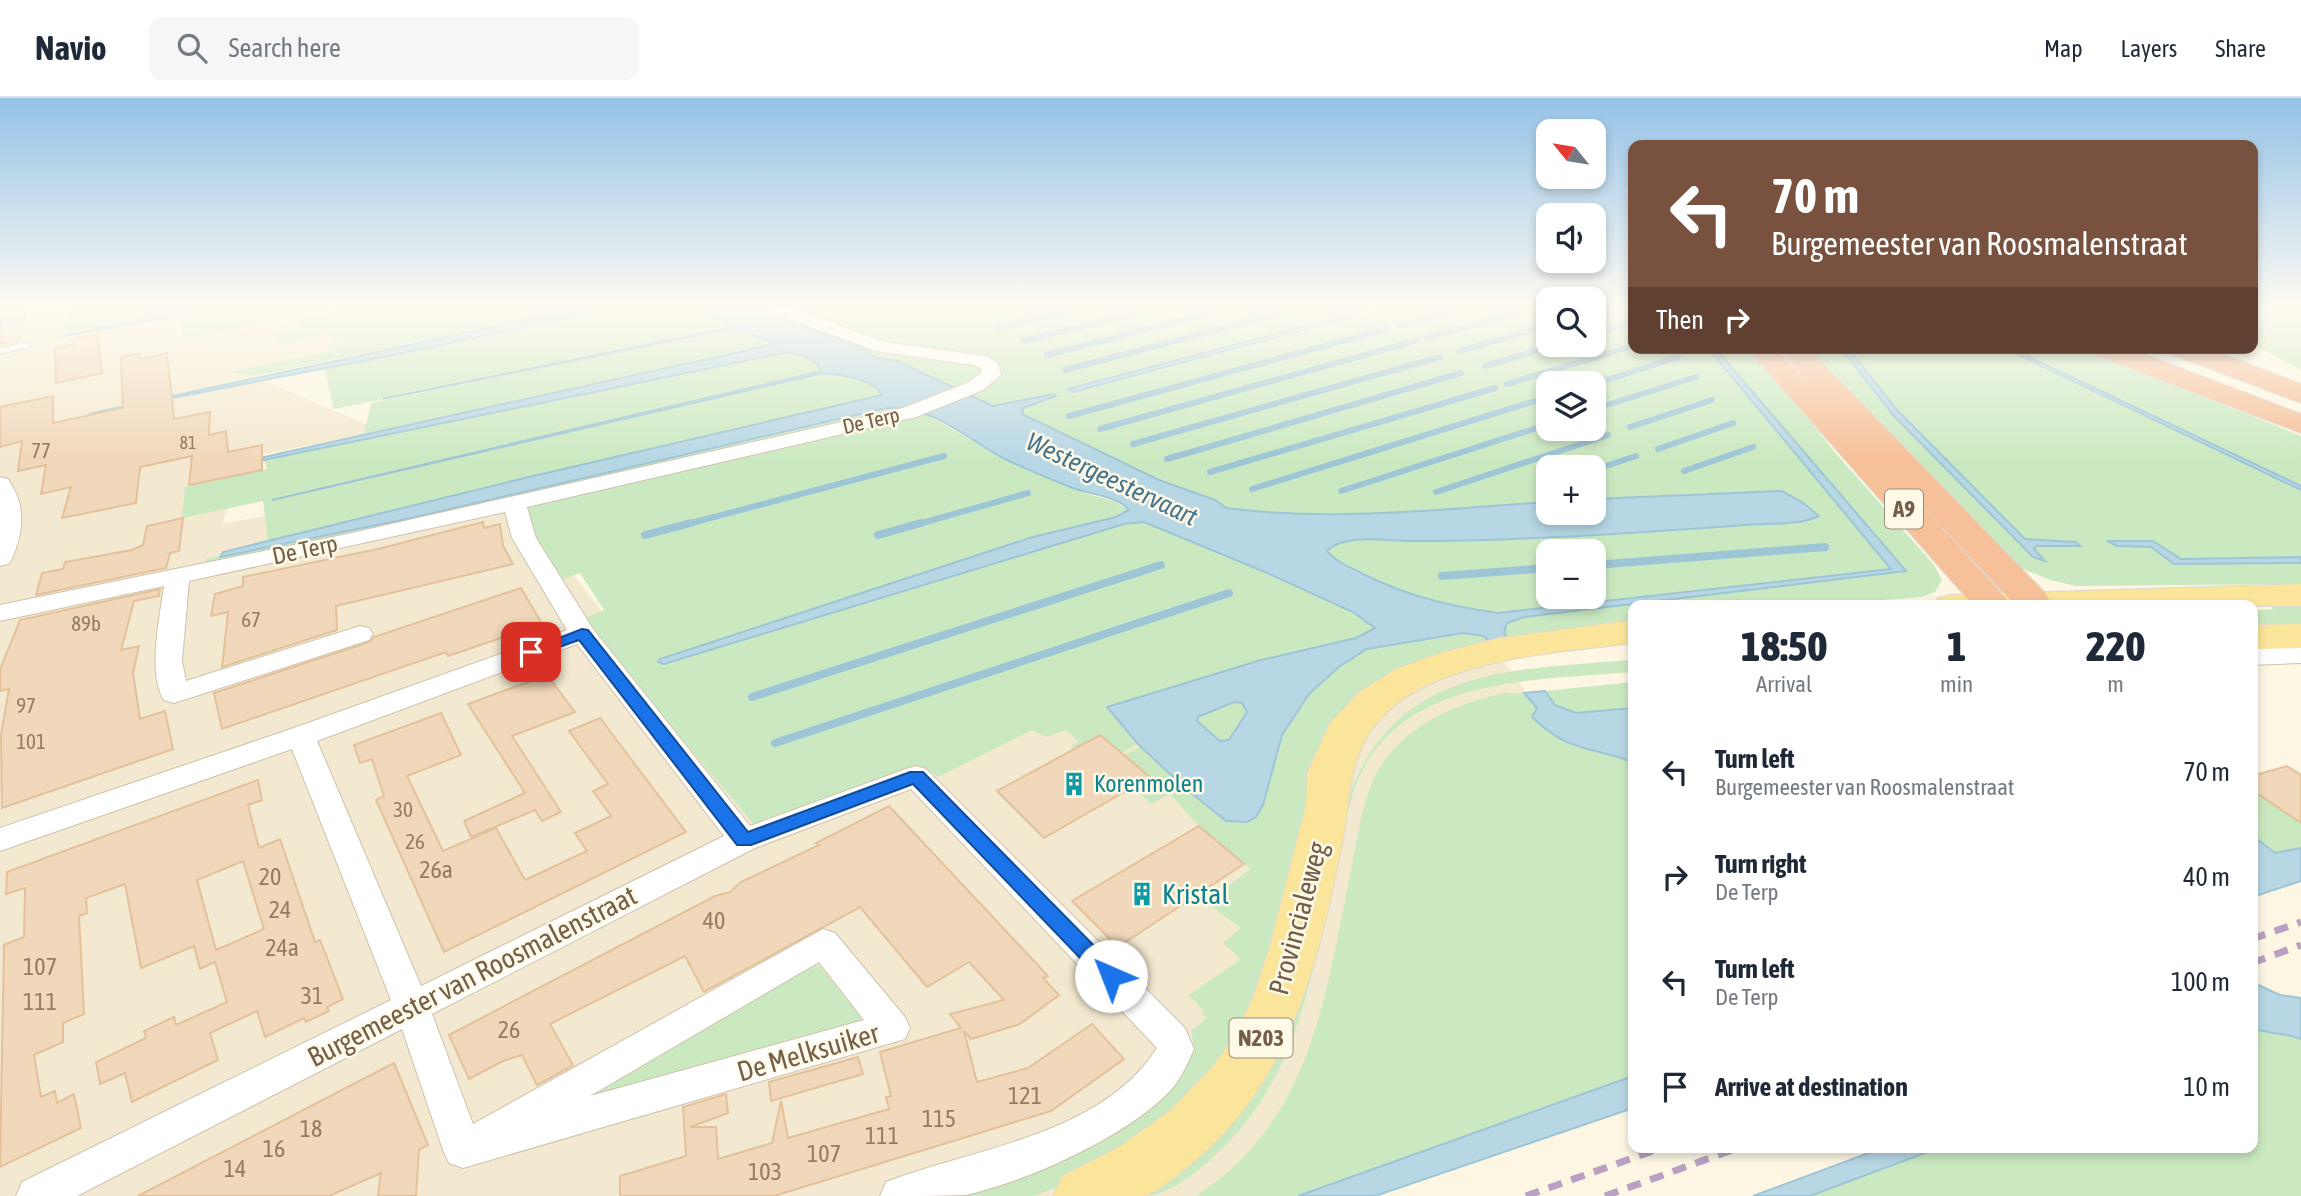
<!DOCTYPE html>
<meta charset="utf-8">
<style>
body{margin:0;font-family:"Asap Condensed",sans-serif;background:#f6f6f7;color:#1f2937;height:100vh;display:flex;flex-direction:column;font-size:26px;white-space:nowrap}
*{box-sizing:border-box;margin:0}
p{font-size:23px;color:#747a83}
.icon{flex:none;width:38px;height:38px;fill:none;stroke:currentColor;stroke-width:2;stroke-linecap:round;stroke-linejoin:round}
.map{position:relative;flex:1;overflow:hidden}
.side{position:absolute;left:1628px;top:502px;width:630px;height:553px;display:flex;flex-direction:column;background:#fff;border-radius:14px;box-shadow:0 4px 10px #0003}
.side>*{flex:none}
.banner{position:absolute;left:1628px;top:42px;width:630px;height:214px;border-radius:14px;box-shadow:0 4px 10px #0003;background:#78523e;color:#fff;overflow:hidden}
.needle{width:46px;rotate:300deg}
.tools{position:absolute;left:1536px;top:21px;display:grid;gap:14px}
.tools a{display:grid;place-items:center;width:70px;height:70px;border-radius:14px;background:#fff;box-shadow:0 4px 10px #0003;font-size:35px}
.pin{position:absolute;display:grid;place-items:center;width:60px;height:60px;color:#fff;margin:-30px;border-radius:14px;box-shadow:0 4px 10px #0006}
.me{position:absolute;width:77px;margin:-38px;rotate:316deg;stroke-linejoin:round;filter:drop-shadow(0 0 5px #0008)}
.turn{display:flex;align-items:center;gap:24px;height:147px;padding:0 28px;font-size:32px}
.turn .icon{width:91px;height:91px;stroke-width:2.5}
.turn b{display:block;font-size:49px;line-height:60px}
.then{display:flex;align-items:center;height:66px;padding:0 28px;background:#0003;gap:14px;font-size:26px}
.eta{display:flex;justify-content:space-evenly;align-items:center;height:119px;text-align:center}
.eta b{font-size:42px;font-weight:800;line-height:49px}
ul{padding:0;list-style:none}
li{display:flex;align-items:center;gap:21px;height:105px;padding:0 28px}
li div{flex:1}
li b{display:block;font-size:26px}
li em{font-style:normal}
header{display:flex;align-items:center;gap:42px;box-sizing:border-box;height:98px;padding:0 35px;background:#fff;border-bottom:2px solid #e0e1e3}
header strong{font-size:33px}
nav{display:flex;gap:38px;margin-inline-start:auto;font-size:24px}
.search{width:490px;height:63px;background:#f6f6f7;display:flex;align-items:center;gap:18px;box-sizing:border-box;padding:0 24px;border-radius:14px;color:#747a83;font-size:26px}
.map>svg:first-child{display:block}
.residential{fill:#f3e9d0}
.green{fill:#cbe9c1;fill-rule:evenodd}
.water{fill:#b7d7e5;stroke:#9dc5d6;stroke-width:2;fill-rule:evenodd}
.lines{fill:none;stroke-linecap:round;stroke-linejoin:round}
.stream-far1{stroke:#9dc5d6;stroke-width:6}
.stream{stroke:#9dc5d6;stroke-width:8}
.building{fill:#f1d8ba;stroke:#e3c19a;stroke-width:2;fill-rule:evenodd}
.lane-casing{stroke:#cfc1ac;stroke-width:2}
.street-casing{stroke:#cfc1ac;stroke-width:2}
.primary-casing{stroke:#ddd8d3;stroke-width:2}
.highway-casing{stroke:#ddd8d3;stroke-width:2}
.lane{fill:#fff;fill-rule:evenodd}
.street{fill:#fff;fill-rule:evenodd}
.primary{fill:#fae59a;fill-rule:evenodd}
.highway{fill:#f6c099;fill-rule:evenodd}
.rail{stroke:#baa1c4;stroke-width:7;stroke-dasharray:14 10;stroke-linecap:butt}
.route{fill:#1a73e8;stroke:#114b97;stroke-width:2}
.labels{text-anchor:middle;stroke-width:5;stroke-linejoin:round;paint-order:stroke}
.far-number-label{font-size:18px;fill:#927c65}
.far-street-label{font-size:21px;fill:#735e49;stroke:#fff9e8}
.number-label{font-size:21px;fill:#927c65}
.shield{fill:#fff9e8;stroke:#9d8c79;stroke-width:2}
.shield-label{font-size:23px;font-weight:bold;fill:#735e49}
.street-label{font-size:24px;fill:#735e49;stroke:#fff9e8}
.culture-label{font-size:24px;fill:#0d838f;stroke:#fff9e8;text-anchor:start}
.near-number-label{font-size:24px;fill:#927c65}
.water-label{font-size:26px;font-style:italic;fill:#45768d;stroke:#fff9e8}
.near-culture-label{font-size:28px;fill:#0d838f;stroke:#fff9e8;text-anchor:start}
.near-street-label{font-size:28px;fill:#735e49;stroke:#fff9e8}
</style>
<header>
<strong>Navio</strong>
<div class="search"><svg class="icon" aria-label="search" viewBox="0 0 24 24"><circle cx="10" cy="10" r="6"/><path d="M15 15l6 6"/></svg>Search here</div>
<nav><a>Map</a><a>Layers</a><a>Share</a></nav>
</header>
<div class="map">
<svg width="2301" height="1098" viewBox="0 0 2301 1098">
<rect width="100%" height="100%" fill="#fcf6e2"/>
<path class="residential" d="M0 209H137L180 218 183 242 297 220 301 230 346 238 347 243 335 252 233 274 254 278 382 333 245 360 222 426 490 375 756 703 1312 517 1490 545 1540 613 1314 1061 1239 1098H0Z"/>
<g class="green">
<path d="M71 209H207L62 238Z"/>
<path d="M227 209H343L183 242 180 218Z"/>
<path d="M351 209H586L254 278 231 274 335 252 332 246 347 243 346 239 331 242 328 236 278 247 273 236 300 230 297 220Z"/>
<path d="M620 209H696L732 228 716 234 738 230 775 246 364 336 371 305 711 235 334 311 324 269Z"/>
<path d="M757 209H769L875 249 961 260 987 271 958 293 897 263 877 260 857 247 807 231Z"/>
<path d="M781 209H1378L1360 214 1363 216 1391 209H1549V247H1594V209H1633V250H1708L1887 463 1895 462 1715 250H1753L1833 352 1934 467 1942 482 1935 494 1922 499 1798 508H1633V525L1509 542 1504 535 1509 524C1492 510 1472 512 1451 508 1419 502 1348 478 1327 453 1342 436 1397 443 1420 443 1546 440 1672 432 1797 424L1814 421 1811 411 1802 404 1706 395 1594 401V369H1549V404C1442 411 1332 424 1226 410L1215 402 1159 382 1022 316 1023 310 1030 307 993 308 964 296 996 271 877 245ZM1346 217 1350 220 1073 294 1069 292ZM1549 285H1594V331H1549ZM1549 453H1594V499H1549Z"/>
<path d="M2252 209H2301V272L2252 246Z"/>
<path d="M1806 250H2085L2301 338V486L2076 488 2050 482 2011 466Z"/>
<path d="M783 255C798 254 815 261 822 273L272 401 819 276C837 275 874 281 882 297L268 443 263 403 182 420 185 389 267 371 264 362Z"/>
<path d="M900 308 907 311 204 471 206 461 220 458 411 420Z"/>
<path d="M920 313 1005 361 1081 394 1113 403 1129 412 1116 419 1033 439 660 561 661 566 1124 426 1144 424 1265 474 1353 514 1376 531 1356 540 1261 562 1108 609 1138 646 1121 655 1100 637 1074 651 1071 648 1079 644 1066 632 1046 639 1032 632 938 679 926 671 756 729 589 530 585 520 604 512 580 475 558 483 531 439 524 409Z"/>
<path d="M2272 509H2301V531L2252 533V512L2273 511Z"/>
<path d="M1463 535 1485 538 1490 545 1379 584 1239 940 1161 1029 1060 1088 1034 1098H949L1011 1078 1176 979 1195 953 1191 933 1207 920 1202 916 1204 913 1189 897 1241 861 1223 845 1241 830 1205 804 1251 771 1194 723 1170 696 1151 706 1138 694 1155 683 1124 657 1140 649 1187 691 1185 693H1190L1226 723 1263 707 1282 637 1309 596 1341 568 1367 551Z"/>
<path d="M1633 562V574C1531 583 1393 577 1353 695 1314 825 1320 966 1210 1062 1190 1079 1168 1098 1141 1098 1167 1080 1195 1063 1218 1041 1309 954 1320 822 1346 706 1393 568 1509 572 1633 562Z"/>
<path d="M1633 584V610L1576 615 1555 607 1545 593Z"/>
<path d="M1508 594 1510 596 1524 595 1537 611 1532 619C1569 655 1590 648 1633 664V978L1298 1098H1196C1313 1022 1325 897 1351 773 1358 739 1362 700 1379 671 1407 625 1458 605 1508 594Z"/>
<path d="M1234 604 1242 605 1247 614 1229 642 1220 643 1197 623 1198 619Z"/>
<path d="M2252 691 2295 721 2301 720V750L2275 756 2252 737Z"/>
<path d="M813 867 820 868 861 919 856 928 600 999 594 995Z"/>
<path d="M2301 917V1098H1809L1938 1050H2252V934Z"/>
</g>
<g class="water">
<path d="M207 209H227L61 239 62 238Z"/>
<path d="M586 209H620L383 259 89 316Z"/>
<path d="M696 209H757L807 231 857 247 877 260 897 263 993 308 1053 296 1056 298 1023 310 1022 316 1159 382 1215 402 1226 410C1332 424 1442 411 1549 404V415H1594V401L1782 393 1802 404 1819 418C1798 428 1768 425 1745 427 1634 435 1521 443 1409 443 1387 443 1344 435 1327 453 1336 464 1350 469 1363 476 1407 498 1449 508 1498 515L1891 471 1708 250H1715L1906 473 1524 519 1507 525 1504 535 1509 542 1490 545 1484 538 1463 535 1367 551 1340 568 1309 596 1282 637 1263 707 1256 719 1247 724 1226 723 1190 694 1184 693 1186 691 1138 646 1107 609 1261 562 1356 540 1375 530 1353 514 1265 474 1144 424 1124 426 664 566 658 564 660 561 1033 439 1116 419 1129 412C1117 397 1086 396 1070 389 1048 380 1026 371 1005 361 967 341 927 303 882 311L411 420 220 459 223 454 529 379 882 297C874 281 837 275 819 276L272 402 822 273C815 260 798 254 783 255L264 362V359L775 246 735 230 383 301 732 229ZM1234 604 1242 605 1247 614 1229 642 1220 643 1197 623 1198 619Z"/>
<path d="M1347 217 1351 219 1073 294 1068 291Z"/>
<path d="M1841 250H1848L1897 312 2025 441 2076 444 2080 448H2037L2034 451 2045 463 2033 459 1894 318Z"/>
<path d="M2004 250H2010L2301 388V392Z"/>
<path d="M2107 443H2153L2181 461 2301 459V465L2174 466 2151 449 2117 448Z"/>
<path d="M1545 593 1555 607 1576 615 1633 610V664C1590 648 1569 655 1532 619L1537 610 1524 595Z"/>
<path d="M2252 737 2275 755 2301 750V783L2252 799V766L2257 759 2252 752Z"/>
<path d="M2252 884 2280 897 2301 900V941C2286 935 2274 936 2259 932L2252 935Z"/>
<path d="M1633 978V1010L1375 1098H1298Z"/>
<path d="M1882 1050H1938L1810 1098H1753Z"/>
</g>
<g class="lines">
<g class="stream-far1">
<path d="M993 214 1014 209"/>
<path d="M1594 214 1614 209"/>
<path d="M1400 227 1466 209"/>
<path d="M999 230 1087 209"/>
<path d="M1594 236 1633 224"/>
<path d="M1427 240 1538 209"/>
<path d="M1024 243 1160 209"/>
<path d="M1460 253 1549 227"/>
<path d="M1047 257 1233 209"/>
<path d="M1485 268 1556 247"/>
<path d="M1065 272 1300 210"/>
<path d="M1507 286 1633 248"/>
<path d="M1594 286 1678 259"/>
<path d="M1594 311 1696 279"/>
<path d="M1069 318 1386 231"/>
<path d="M1630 329 1712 302"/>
<path d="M1100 331 1415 243"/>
<path d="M1133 346 1440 259"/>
<path d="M1658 351 1733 325"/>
<path d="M1167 361 1461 275"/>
<path d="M1594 372 1636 358"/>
<path d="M1684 373 1753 349"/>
<path d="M1210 374 1495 290"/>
<path d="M1252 391 1538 302"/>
<path d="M1341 393 1549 326"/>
<path d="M1436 394 1608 337"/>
<path d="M684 427 944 358"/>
<path d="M915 427 1028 395"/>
</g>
<g class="stream">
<path d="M645 437 691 425"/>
<path d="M878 437 921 425"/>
<path d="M1594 467 1825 449"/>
<path d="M1442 478 1549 470"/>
<path d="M752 599 1161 467"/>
<path d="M775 645 1229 495"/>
</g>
</g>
<g class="building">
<path d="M26 209 20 242 0 246V210Z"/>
<path d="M97 236 102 275 56 285 55 250 73 247 72 242Z"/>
<path d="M139 255 140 261 167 255 174 321 210 314 209 337 226 333 228 354 262 347V372L189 387 192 358 140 369 136 405 62 420 71 389 41 396 46 367 18 373 22 343 0 349V309L53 298V325L123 310 121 259Z"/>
<path d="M183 420 179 453 170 455 166 470 36 497 42 475 63 471 65 464 132 452 143 447 147 428Z"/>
<path d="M483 424 484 430 500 426 503 448 513 466 336 508 337 532 222 569 228 514 211 518 215 496 243 488V479L378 451Z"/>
<path d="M521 490 542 526 448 558 446 554 222 631 214 595 370 544 374 539Z"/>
<path d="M160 491 159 498 134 503 121 552 139 548 133 575 140 621 165 613 173 651 2 710 1 637 9 591 0 593V572L20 522Z"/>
<path d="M547 577 575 614 512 638 561 714 542 723 535 712 471 739 464 723 525 695 468 606Z"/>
<path d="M441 615 461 657 407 678 443 753 496 730 525 782 587 753 575 735 611 718 593 693 608 686 569 633 600 620 686 734 444 854 376 702 384 698 372 661 360 665 354 647Z"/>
<path d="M1100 637 1150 679 1044 740 997 693Z"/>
<path d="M2287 668 2301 677V725L2252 692V678Z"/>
<path d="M258 682 262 702 248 707 259 750 280 741 315 844 320 842 343 901 327 909 329 913 306 924 304 920 265 939 257 913 210 935 218 962 132 1004 125 975 100 986 96 964 146 940 144 933 174 919 176 927 227 904 215 864 200 871 194 848 141 870 125 786 86 800 87 815 79 818 84 916 63 925V944L34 957 41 999 55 993 57 1005 74 996 81 1030 0 1069 4 847 24 839 25 790 6 796 7 774ZM243 763 264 831 216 852 197 782Z"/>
<path d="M889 708 1048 878 1043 880 1059 897 1020 926 971 941 964 933 977 984 1028 970 1092 926 1124 961 1051 1013 774 1098H620V1078L686 1058 683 1009 726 996 728 1015 690 1029H716L718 1061 772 1045 781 1003 788 1040 889 1011 886 999 891 998 880 954 961 930 950 916 1004 902 969 864 927 889 860 809 704 894 685 858 550 926 573 967 537 987 522 957 503 963 469 981 449 937 715 798 730 794 741 784 819 747 816 745Z"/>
<path d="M1199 728 1244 766 1118 849 1072 803Z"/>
<path d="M858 959 863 976 771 1003 769 984Z"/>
<path d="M394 965 428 1047 419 1052 416 1098H378L381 1075 329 1098H138Z"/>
</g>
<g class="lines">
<g class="lane-casing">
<path id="lane" d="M26 244 30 247 29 249 0 256V250Z"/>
</g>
<g class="street-casing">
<g id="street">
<path d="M766 209H789L885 244 986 258 998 265 1001 277 983 292 916 319 527 409 536 440 593 531 750 728 906 671 916 668 926 671 1185 930 1194 951C1188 965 1180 982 1170 993 1126 1039 1028 1083 966 1097 940 1098 907 1098 880 1098L886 1084C974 1050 1102 1037 1157 950L911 691 755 750 432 916 473 1026 823 831 835 835 905 919 910 930 905 941 463 1070 449 1065 443 1052 402 931 77 1098H16L22 1084 391 902 292 651 0 753V730L291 631 567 532 512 440 505 414 189 483 182 563 186 583 360 528 369 530 373 536 369 542 174 605 164 602C147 576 160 519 164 488L0 523V507L347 436 903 310 969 284 981 275 982 271 974 267 876 253 768 213ZM577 546 724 738 421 888 317 643ZM819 864 864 922 590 998Z"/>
<path d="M0 379 8 381C26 407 24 432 12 461L8 466 0 468Z"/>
<path d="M2301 549V565L2252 567V551Z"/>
</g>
</g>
<g class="primary-casing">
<g id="primary">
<path d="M2301 486V508H1933L1938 500 1951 497Z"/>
<path d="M1633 522V545C1560 554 1441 561 1386 615 1346 654 1352 696 1342 746 1318 864 1292 980 1196 1062 1182 1073 1161 1093 1143 1098 1128 1098 1073 1098 1053 1098L1062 1078 1119 1049 1171 1012 1215 966 1233 940 1252 902 1270 848 1306 707 1307 675 1330 625 1359 594 1396 571 1440 555 1500 540Z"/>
<path d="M2301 526V550L2252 551V527Z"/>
</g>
</g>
<g class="highway-casing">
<g id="highway">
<path d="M1747 250H1775L1807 284 1780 250H1808L2045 495 2050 503 2047 508H2016L1901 385 2010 505 1974 508Z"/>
<path d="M2090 250H2128L2301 316V335L2093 256Z"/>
<path d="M2168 250H2206L2301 286V305L2171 256Z"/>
</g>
</g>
<use href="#lane" class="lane"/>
<use href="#street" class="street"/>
<use href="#primary" class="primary"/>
<use href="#highway" class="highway"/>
<g class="rail">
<path d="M2252 841 2301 824"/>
<path d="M2252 865 2301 847"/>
<path d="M1526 1098 1661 1050"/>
<path d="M1605 1098 1738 1050"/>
</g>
</g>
<linearGradient id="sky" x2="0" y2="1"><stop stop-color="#94c2e7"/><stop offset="0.58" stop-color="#fefbf2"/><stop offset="1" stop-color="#fefbf2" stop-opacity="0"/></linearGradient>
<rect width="2301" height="362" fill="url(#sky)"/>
<path class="route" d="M582 531 588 532 748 734 910 674H923L1118 872 1121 878 1118 884 1111 887 1103 884 913 686 751 747H737L579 542 531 559 523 554Z"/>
<defs>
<g id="building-bare" transform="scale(1.89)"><path d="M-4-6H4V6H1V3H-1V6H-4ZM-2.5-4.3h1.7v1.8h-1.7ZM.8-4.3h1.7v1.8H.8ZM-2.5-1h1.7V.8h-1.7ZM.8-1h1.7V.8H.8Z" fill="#0f9aa8" stroke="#fff9e8" stroke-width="2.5" paint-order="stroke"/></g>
</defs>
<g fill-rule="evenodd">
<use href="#building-bare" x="1074" y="686"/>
<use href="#building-bare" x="1142" y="796"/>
</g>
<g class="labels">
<g class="far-number-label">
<text x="188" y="351">81</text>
</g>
<g class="far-street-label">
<text transform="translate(871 323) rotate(-13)" y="7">De Terp</text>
</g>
<g class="number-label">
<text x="41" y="360">77</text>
<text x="251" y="529">67</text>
<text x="86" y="533">89b</text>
<text x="26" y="615">97</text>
<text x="31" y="651">101</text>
<text x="403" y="719">30</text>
<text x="415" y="751">26</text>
</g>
<g class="shield">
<rect x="1885" y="391.5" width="38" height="39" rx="5"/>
<rect x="1229.5" y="920.5" width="63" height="39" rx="5"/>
</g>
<g class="shield-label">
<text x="1904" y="419">A9</text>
<text x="1261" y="948">N203</text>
</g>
<g class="street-label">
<text transform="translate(305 452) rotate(-12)" y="8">De Terp</text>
</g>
<g class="culture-label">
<text x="1094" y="694">Korenmolen</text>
</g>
<g class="near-number-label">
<text x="436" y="780">26a</text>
<text x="270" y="787">20</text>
<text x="280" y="820">24</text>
<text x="714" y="831">40</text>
<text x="282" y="858">24a</text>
<text x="40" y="877">107</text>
<text x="312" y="906">31</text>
<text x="40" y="912">111</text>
<text x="509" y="940">26</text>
<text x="1025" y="1006">121</text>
<text x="939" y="1029">115</text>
<text x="311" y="1039">18</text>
<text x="882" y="1046">111</text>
<text x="274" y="1059">16</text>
<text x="824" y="1064">107</text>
<text x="235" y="1079">14</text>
<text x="765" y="1082">103</text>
</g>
<g class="water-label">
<text transform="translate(1112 381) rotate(25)" y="9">Westergeestervaart</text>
</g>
<g class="near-culture-label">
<text x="1162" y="806">Kristal</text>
</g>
<g class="near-street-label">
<text transform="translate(1298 820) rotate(-75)" y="10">Provincialeweg</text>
<text transform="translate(472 878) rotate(-27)" y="10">Burgemeester van Roosmalenstraat</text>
<text transform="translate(808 954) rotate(-16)" y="10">De Melksuiker</text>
</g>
</g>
</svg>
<div class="tools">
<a><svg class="needle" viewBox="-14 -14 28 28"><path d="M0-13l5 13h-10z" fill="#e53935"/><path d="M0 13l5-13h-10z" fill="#747a83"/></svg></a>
<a><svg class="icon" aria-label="sound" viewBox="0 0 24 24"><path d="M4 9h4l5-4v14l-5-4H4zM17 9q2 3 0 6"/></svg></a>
<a><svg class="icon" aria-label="search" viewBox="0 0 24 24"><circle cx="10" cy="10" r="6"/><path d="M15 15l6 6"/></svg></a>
<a><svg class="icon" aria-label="layers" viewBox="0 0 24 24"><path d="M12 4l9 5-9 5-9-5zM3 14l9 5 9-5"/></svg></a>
<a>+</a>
<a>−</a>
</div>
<div class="pin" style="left:531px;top:554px;background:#d93025"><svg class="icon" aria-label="arrive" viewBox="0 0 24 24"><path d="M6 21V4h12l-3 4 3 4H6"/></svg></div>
<svg class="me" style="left:1111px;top:878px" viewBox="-20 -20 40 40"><circle r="19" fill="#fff"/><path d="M0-13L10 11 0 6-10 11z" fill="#1a73e8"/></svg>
<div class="banner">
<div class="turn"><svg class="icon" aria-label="left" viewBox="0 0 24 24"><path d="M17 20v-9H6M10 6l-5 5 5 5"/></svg><div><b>70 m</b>Burgemeester van Roosmalenstraat</div></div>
<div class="then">Then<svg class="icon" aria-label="right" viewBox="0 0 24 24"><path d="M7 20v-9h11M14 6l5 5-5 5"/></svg></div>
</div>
<section class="side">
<div class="eta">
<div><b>18:50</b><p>Arrival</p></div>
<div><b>1</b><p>min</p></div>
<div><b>220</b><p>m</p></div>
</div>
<ul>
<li><svg class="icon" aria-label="left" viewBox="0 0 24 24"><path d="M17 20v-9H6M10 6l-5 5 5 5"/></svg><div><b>Turn left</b><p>Burgemeester van Roosmalenstraat</p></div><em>70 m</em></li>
<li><svg class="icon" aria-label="right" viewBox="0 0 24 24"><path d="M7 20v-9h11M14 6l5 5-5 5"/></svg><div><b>Turn right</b><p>De Terp</p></div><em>40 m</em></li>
<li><svg class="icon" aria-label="left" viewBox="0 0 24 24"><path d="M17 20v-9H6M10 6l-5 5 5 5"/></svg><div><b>Turn left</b><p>De Terp</p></div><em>100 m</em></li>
<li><svg class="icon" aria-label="arrive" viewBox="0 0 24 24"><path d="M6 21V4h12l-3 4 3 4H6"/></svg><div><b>Arrive at destination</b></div><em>10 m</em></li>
</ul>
</section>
</div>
